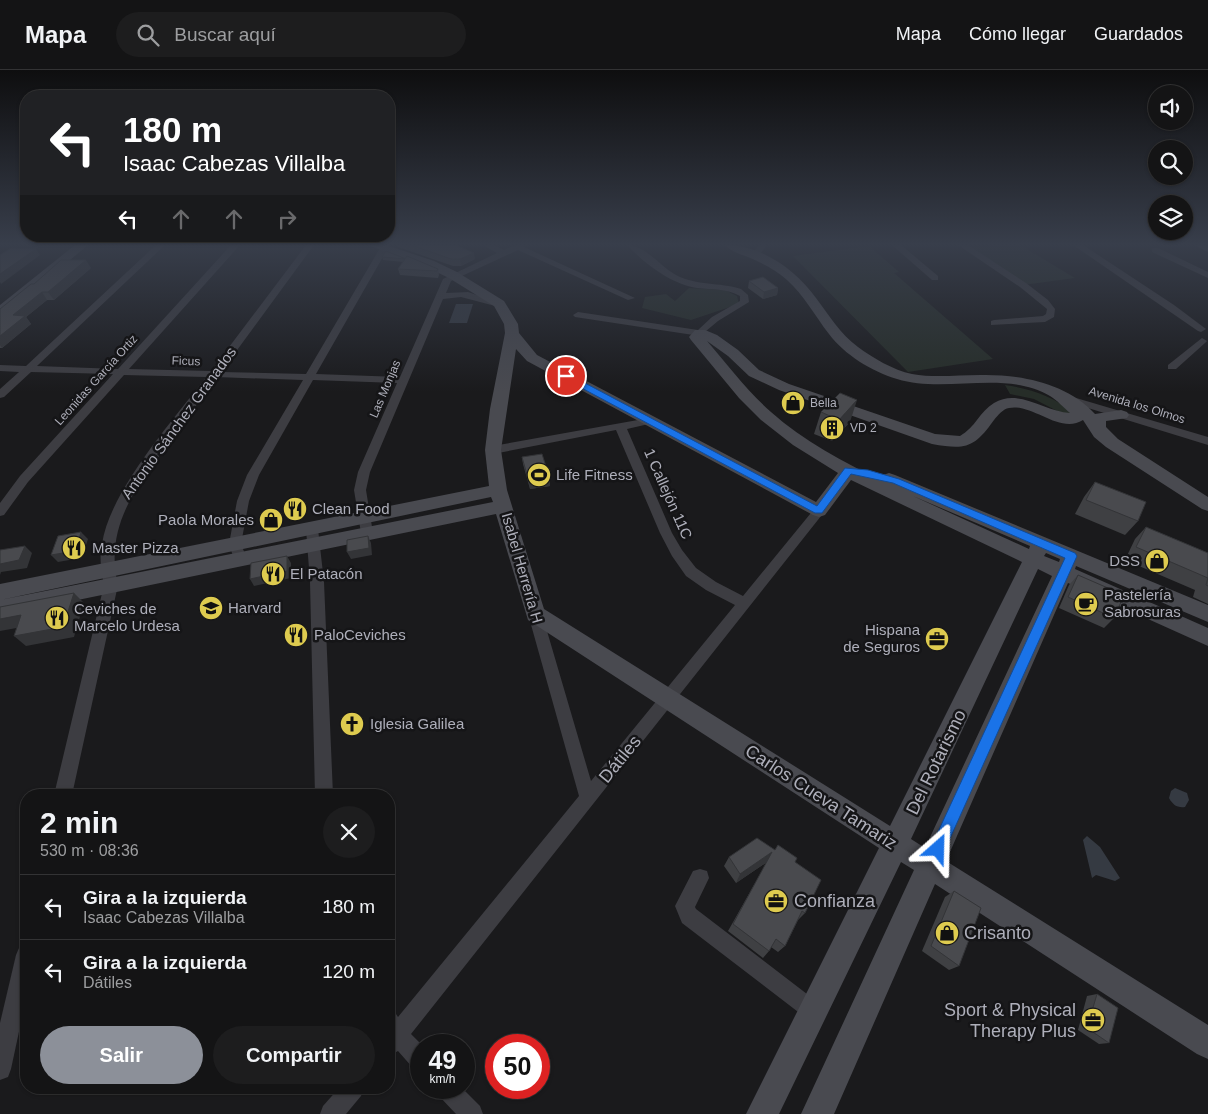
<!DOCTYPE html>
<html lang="es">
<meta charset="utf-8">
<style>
body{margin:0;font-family:Helvetica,sans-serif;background:#1d1d1e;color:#f1f3f6;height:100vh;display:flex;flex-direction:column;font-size:19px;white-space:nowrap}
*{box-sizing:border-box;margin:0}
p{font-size:16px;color:#9d9ea0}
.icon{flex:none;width:28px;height:28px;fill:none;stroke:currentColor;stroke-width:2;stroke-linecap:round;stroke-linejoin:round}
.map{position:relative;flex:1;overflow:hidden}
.drawer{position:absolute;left:20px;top:719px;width:375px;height:305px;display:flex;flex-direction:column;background:#141415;border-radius:20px;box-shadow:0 1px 4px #0004,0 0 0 1px #333334}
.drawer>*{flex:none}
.guide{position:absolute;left:20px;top:20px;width:375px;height:152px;border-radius:20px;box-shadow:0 1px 4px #0004,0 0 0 1px #333334;background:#202124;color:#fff;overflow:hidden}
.fabs{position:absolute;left:1148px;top:15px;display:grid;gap:10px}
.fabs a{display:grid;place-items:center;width:45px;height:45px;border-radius:50%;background:#141415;box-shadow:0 1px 4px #0004,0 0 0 1px #333334;font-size:25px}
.speed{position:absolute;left:410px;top:964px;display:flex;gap:10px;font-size:25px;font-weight:700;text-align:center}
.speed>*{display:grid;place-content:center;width:65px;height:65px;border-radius:50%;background:#141415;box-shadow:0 1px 4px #0004,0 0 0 1px #333334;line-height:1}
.speed small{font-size:12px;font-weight:400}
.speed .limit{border:8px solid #d22;background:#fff;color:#111}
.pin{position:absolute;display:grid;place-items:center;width:42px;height:42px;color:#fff;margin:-21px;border:2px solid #fff;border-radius:50%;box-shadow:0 1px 5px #0007}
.me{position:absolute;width:55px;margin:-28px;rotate:25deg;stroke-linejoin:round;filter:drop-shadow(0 0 4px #0008)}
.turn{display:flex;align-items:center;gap:18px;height:105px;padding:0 20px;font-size:22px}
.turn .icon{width:65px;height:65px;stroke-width:2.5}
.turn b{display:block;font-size:35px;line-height:42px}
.lanes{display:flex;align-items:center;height:48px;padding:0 20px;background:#0003;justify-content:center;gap:25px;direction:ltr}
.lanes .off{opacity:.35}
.round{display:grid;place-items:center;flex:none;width:52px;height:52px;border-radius:26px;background:#1d1d1e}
.headline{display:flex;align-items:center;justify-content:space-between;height:85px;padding:0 20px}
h1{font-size:30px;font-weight:700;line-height:38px}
.cta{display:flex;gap:10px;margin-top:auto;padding:10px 20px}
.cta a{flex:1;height:58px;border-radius:30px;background:#8c9099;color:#fff;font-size:20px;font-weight:700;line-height:58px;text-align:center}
.cta a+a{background:#1d1d1e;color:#f1f3f6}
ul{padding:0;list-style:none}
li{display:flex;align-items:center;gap:15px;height:65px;padding:0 20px;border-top:1px solid #333334}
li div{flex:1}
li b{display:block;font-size:19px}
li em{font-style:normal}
header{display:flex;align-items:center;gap:30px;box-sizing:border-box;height:70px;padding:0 25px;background:#141415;border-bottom:1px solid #333334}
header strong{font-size:24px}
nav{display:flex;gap:28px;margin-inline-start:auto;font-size:18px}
.search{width:350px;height:45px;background:#1d1d1e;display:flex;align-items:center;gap:12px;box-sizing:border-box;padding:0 18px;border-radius:28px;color:#9d9ea0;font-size:19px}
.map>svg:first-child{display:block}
.green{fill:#262d28}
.water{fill:#353a42}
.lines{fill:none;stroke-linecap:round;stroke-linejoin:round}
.street{fill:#3d3d42;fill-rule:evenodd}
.secondary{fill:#494a50;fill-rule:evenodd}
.wall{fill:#3f4043}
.shaded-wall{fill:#333437}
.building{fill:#494a4e;stroke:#333437}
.route{fill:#1a73e8;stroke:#114b97}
.labels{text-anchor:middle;stroke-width:5;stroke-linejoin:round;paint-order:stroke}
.far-street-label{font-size:12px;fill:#aeafba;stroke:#151517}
.far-poi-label{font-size:12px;fill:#aeafba;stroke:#151517;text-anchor:start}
.street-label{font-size:15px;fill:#aeafba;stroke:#151517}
.poi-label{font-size:15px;fill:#aeafba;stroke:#151517;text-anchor:start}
.near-street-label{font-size:18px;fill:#aeafba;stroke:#151517}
.near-poi-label{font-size:18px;fill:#aeafba;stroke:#151517;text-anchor:start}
</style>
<header>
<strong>Mapa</strong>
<div class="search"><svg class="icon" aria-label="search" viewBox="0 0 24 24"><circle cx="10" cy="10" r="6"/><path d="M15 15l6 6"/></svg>Buscar aquí</div>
<nav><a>Mapa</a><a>Cómo llegar</a><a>Guardados</a></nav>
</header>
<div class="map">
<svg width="1208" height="1044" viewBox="0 0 1208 1044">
<rect width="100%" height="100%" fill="#1a1a1c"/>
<g class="green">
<path d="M996 175H1020L1075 208 1023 215 968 178Z"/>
<path d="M869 176 899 202 894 203 993 289 908 302 793 186Z"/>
<path d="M689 218 725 220 737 226 739 234 691 250 642 238 645 227 666 224 675 231Z"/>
<path d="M1005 315C1031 319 1053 326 1074 343H1061L1034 329 1010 324Z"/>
</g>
<g class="water">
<path d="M456 234H473L467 253H449Z"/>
<path d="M1175 718 1187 723 1189 730 1185 737C1177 738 1173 735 1169 728L1171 721Z"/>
<path d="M1087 766 1100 777 1120 808 1115 811 1096 805 1092 808 1083 770Z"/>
</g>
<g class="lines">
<g class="street">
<path d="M156 175H165L37 296 118 299 231 175H240L129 299 211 301 306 175H314L221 302 306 304 380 178 384 176 388 178 316 304 400 307 443 209 497 183 483 175H494L504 180 515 175H526L524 177 635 228 628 230 518 180 451 211 446 223 468 222 503 234 499 237 461 227 443 229 370 402 366 420 373 463 372 466H362L361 463 354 420 358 402 397 313 313 310 259 405 249 431 241 474 247 489 245 492H235L229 474 237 431 247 405 303 310 216 307C201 329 185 351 169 373 136 416 104 458 118 515L72 725H54L104 515C101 501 99 488 102 474 110 420 173 351 206 307L124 305 28 412 4 445 0 446V433L20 406 113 304 31 302 4 327 0 328V319L19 302 0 301V295L26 296Z"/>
<path d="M627 175C645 175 661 197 676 205 697 216 719 212 741 219L748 225 749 232 718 251 700 266 575 247 573 245 578 242 698 260 712 247 740 231V226C726 218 712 220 697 218 671 214 645 194 627 175Z"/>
<path d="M759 175H767L757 188H751L750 186Z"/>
<path d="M892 175H901L938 206V210H932Z"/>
<path d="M958 175H968L1026 213 1048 230 1055 239 1054 247 1045 252 991 255V251L994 250 1043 246 1046 244 1047 239 1020 217Z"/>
<path d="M1073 175H1083L1174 235 1206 259 1201 262 1198 261Z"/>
<path d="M1152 178H1158L1208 202V208L1152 182Z"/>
<path d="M1202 268 1207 271 1205 273 1176 299H1168V295Z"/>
<path d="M1066 325 1208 367V375L1062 330 1061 328Z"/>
<path d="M649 348 653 349 654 351 653 353 627 359 672 463 682 480 696 498 716 512 743 526 815 438H823L825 441 411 964 422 975 421 1001 413 998 398 981 389 986V941L396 944 398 947 579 726 528 544 530 540 535 538 540 540 542 544 591 711 735 535 706 520 686 506 672 486 660 463 616 360 493 384 487 380 493 376Z"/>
<path d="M312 454 316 456 318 459 324 512 333 725H315L310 512 306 459 308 456Z"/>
<path d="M700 799 707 801 709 808 695 837 696 839 820 934 823 941 820 948 813 951 806 948 682 853 675 836 693 801Z"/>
<path d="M26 875V929L11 999 8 1007 0 1010V953L16 885 19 878Z"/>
<path d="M339 1018H364L361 1026 346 1044H320L323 1036Z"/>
<path d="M436 1018H462L480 1036 483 1044H456L439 1026Z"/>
</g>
<g class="secondary">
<path d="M75 175H88L5 244 0 245V235Z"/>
<path d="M368 175H386L434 191 457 202 504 231 518 254 519 263 537 285 816 432 838 403 793 375 761 350 739 328 691 270 689 267 695 260H705L717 265 738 280 759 300 789 314 935 364 960 366C975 358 980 341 994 333 1019 318 1045 342 1070 343 1064 338 1057 330 1050 326 1004 299 946 324 897 309 871 301 845 285 829 264 815 246 804 225 787 210 776 200 762 193 748 187 740 184 730 181 725 175 761 175 795 199 816 228 829 245 840 264 858 277 873 288 893 300 912 304 934 308 957 305 980 305 1019 304 1067 313 1095 344L1121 340 1127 342 1129 345 1127 348 1106 351V357L1118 369 1208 427V441L1202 439 1106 377 1094 367 1083 350C1060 365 1033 333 1009 338 1003 339 998 345 994 350 974 378 966 380 932 374L779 320 749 306 728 286 707 271C728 295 747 321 771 342 803 371 844 392 882 411L880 409 883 405 889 403 895 405 1208 535V552L1076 496 1075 499 1208 558V576L1068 513 946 791 1208 955V989L1197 984 935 814 834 1044H801L914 800 901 792 779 1044H746L879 778 528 550 496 444 0 546V530L493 432 491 427 0 530V514L489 416 485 380 490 339 505 263 504 254 494 236 449 208 426 197ZM516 279 527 291 813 445 819 447 825 445 851 410 1022 492 890 756 544 539 507 420 501 380ZM913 426 1030 476 1029 479ZM1046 483 1060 489 1059 492 1044 486ZM1038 499 1052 506 925 778 911 769Z"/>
<path d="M1194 175H1208V182Z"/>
</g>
</g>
<g class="wall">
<path d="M397 175H456L475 189 461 196H453L398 177Z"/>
<path d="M382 187 405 188 438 199 439 205 438 208 400 205 398 199 403 192 383 190Z"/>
<path d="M91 198 54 230H47L26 247 31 254 2 278H0V239L34 214Z"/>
<path d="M749 211 778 218 777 225 763 229 748 218Z"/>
<path d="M821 342 850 352 832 371 814 364Z"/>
<path d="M522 387 550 416 530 419 523 394Z"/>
<path d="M1095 412 1138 451 1125 465 1075 444 1084 427Z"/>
<path d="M1146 457 1208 483V534L1193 527 1195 520 1125 490 1135 469Z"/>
<path d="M1078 505 1114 548 1104 558 1059 538 1069 515Z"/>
<path d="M778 775 795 792 805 843 798 850 785 876 778 882 771 877 769 881 763 888 728 861 767 792 736 813 724 796 729 787 775 780Z"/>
<path d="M954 821 959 896 949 900 922 881 945 827Z"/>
<path d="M1097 924 1109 973 1099 974 1078 960 1087 926Z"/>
</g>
<g class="shaded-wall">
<path d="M36 179 40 185 1 214 0 212V204Z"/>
<path d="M474 183 475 189 461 196 460 189Z"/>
<path d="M86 190 91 198 54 230 48 222Z"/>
<path d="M778 218 777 225 763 229 764 222Z"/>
<path d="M42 222 47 230 26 247 31 254 2 278 0 275V266L13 245Z"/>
<path d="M857 330 850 352 832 371 839 350Z"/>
<path d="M550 409V416L530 419 529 412Z"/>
<path d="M81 462 88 469 83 484 77 485 75 489 58 492 51 485 70 478Z"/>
<path d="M368 466 371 473 372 485 351 489 347 482Z"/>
<path d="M25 476 32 483 27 498 1 502 0 505V494Z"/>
<path d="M287 486 291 493V508L254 516 250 509Z"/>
<path d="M74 523 84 533 74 567 26 576 14 566Z"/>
<path d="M21 545 33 555 0 561V549Z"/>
<path d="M772 782 767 792 736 813 740 804Z"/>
</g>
<g class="building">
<path d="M411 175H456L474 183 460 189H451Z"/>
<path d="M11 178 36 179 0 204V185Z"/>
<path d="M386 181 406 189 382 187Z"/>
<path d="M407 186 438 199 437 201 398 199Z"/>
<path d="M61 190H86L48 222H42L13 245 25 246 0 266V239L31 214H34Z"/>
<path d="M763 207 778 218 764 222 749 211Z"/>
<path d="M840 323 857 330 839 350 821 342Z"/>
<path d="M542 384 550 409 529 412 522 387Z"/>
<path d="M1095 412 1146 432 1138 451 1086 430Z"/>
<path d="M1146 457 1208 483V516L1206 515 1208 508 1136 477Z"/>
<path d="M81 462 77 477 70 478 69 482 51 485 58 466Z"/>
<path d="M368 466 369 478 347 482V470Z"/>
<path d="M25 476 19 490 0 494V480Z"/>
<path d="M287 486V501L250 509 251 493Z"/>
<path d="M1078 505 1124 525 1114 548 1068 527Z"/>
<path d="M74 523 63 557 14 566 21 545 0 549V537Z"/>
<path d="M757 768 775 780 778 775 797 788 795 792 821 810 805 843 802 841 785 876 776 869 769 881 733 854 772 782 740 804 729 787Z"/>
<path d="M954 821 981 838 959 896 931 876Z"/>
<path d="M1097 924 1118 938 1109 973 1087 958Z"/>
</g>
<linearGradient id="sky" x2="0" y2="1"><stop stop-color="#0e0e0f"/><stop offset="0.54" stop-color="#383e4b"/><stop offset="1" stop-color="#383e4b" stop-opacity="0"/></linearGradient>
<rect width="1208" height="322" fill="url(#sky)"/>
<path class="route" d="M566 303 817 436 845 398 868 400 899 409 1075 483 1077 486 943 784 938 787 932 784 930 779 1065 488 893 413 851 404 822 443H815L563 308 561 306Z"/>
<defs>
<g id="shop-disc" transform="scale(1.25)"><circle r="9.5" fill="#decb4f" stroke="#151517"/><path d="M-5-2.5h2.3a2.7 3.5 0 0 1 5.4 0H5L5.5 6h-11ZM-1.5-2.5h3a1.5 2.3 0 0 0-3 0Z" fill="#111"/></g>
<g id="building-disc" transform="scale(1.25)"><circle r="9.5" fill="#decb4f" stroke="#151517"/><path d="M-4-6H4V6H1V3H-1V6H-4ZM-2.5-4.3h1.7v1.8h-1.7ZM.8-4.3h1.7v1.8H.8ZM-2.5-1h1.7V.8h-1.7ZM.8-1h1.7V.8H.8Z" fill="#111"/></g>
<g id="stadium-disc" transform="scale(1.25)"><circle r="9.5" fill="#decb4f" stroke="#151517"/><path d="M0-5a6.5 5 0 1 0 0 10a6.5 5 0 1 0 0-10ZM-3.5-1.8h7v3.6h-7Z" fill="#111"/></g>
<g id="restaurant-disc" transform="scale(1.25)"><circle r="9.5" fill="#decb4f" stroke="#151517"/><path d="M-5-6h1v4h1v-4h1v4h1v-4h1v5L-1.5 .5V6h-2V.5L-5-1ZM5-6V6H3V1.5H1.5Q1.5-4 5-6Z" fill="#111"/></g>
<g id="cafe-disc" transform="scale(1.25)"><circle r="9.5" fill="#decb4f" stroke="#151517"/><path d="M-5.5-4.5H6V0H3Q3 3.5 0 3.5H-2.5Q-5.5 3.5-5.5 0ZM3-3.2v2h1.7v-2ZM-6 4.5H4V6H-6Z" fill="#111"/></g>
<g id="school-disc" transform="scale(1.25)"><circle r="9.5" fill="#decb4f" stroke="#151517"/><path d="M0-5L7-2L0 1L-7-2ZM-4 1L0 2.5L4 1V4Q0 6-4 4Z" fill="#111"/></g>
<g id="office-disc" transform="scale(1.25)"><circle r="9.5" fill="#decb4f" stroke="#151517"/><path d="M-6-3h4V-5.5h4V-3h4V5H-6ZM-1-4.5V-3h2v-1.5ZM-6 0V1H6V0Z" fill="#111"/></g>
<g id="church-disc" transform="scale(1.25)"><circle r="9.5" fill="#decb4f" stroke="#151517"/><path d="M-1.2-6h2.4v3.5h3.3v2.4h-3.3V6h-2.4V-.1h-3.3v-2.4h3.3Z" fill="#111"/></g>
</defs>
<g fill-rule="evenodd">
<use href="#shop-disc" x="793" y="333"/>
<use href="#building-disc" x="832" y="358"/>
<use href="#stadium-disc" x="539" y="405"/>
<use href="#restaurant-disc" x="295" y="439"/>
<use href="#shop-disc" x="271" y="450"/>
<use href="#restaurant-disc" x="74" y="478"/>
<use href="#shop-disc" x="1157" y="491"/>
<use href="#restaurant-disc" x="273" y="504"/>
<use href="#cafe-disc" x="1086" y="534"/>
<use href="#school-disc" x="211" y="538"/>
<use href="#restaurant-disc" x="57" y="548"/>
<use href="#restaurant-disc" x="296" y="565"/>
<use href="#office-disc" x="937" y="569"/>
<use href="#church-disc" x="352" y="654"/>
<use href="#office-disc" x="776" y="831"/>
<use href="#shop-disc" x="947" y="863"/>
<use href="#office-disc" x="1093" y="950"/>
</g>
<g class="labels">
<g class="far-street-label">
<text transform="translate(186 291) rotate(2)" y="4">Ficus</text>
<text transform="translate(96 310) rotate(-48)" y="4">Leonidas García Ortiz</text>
<text transform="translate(385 319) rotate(-67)" y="4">Las Monjas</text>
<text transform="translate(1137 335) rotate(17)" y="4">Avenida los Olmos</text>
</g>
<g class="far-poi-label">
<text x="810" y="337">Bella</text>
<text x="850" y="362">VD 2</text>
</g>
<g class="street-label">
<text transform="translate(179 353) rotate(-54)" y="5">Antonio Sánchez Granados</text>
<text transform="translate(668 424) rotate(66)" y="5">1 Callejón 11C</text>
<text transform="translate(522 498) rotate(74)" y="5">Isabel Herrería H</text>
</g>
<g class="poi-label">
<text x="556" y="410">Life Fitness</text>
<text x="312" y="444">Clean Food</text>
<text x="254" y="455" text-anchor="end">Paola Morales</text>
<text x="92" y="483">Master Pizza</text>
<text x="1140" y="496" text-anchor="end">DSS</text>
<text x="290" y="509">El Patacón</text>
<text x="1104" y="530">Pastelería<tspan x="1104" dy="17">Sabrosuras</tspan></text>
<text x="228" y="543">Harvard</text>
<text x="74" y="544">Ceviches de<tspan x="74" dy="17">Marcelo Urdesa</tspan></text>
<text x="920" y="565" text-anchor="end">Hispana<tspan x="920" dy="17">de Seguros</tspan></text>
<text x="314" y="570">PaloCeviches</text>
<text x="370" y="659">Iglesia Galilea</text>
</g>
<g class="near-street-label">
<text transform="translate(620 689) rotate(-51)" y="6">Dátiles</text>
<text transform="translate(936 692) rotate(-64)" y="6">Del Rotarismo</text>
<text transform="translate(821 727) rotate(33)" y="6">Carlos Cueva Tamariz</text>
</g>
<g class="near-poi-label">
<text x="794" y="837">Confianza</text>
<text x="964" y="869">Crisanto</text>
<text x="1076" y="946" text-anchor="end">Sport &amp; Physical<tspan x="1076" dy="21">Therapy Plus</tspan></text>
</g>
</g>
</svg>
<div class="fabs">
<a><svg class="icon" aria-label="sound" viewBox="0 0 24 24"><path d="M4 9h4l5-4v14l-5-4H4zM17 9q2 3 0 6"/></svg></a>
<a><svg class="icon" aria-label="search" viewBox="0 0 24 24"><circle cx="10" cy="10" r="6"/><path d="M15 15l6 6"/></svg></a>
<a><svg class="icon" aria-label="layers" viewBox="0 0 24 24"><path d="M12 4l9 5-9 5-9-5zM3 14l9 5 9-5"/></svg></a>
</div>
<div class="speed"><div>49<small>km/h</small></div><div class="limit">50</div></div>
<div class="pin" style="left:566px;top:306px;background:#d93025"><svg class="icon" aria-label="arrive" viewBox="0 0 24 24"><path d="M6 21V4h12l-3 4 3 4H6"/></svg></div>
<svg class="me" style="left:938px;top:779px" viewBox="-20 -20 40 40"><path d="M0-17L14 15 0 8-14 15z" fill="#1a73e8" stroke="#fff" stroke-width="4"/></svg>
<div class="guide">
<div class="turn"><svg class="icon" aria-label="left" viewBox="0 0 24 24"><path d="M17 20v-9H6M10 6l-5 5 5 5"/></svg><div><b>180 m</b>Isaac Cabezas Villalba</div></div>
<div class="lanes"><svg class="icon" aria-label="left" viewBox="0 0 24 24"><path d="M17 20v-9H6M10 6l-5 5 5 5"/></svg><svg class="icon off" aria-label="ahead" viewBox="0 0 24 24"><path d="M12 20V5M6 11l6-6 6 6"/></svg><svg class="icon off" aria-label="ahead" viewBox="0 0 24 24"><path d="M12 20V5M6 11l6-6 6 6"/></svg><svg class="icon off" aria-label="right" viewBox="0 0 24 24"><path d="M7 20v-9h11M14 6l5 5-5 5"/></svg></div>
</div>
<section class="drawer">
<div class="headline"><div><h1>2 min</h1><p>530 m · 08:36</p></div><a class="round"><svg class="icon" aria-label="close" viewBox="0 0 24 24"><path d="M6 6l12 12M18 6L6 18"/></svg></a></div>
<ul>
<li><svg class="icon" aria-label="left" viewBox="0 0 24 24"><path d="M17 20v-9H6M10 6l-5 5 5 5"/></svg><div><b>Gira a la izquierda</b><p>Isaac Cabezas Villalba</p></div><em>180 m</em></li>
<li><svg class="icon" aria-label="left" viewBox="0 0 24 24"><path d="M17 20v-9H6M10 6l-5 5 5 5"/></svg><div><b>Gira a la izquierda</b><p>Dátiles</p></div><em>120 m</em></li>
</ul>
<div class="cta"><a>Salir</a><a>Compartir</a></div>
</section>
</div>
